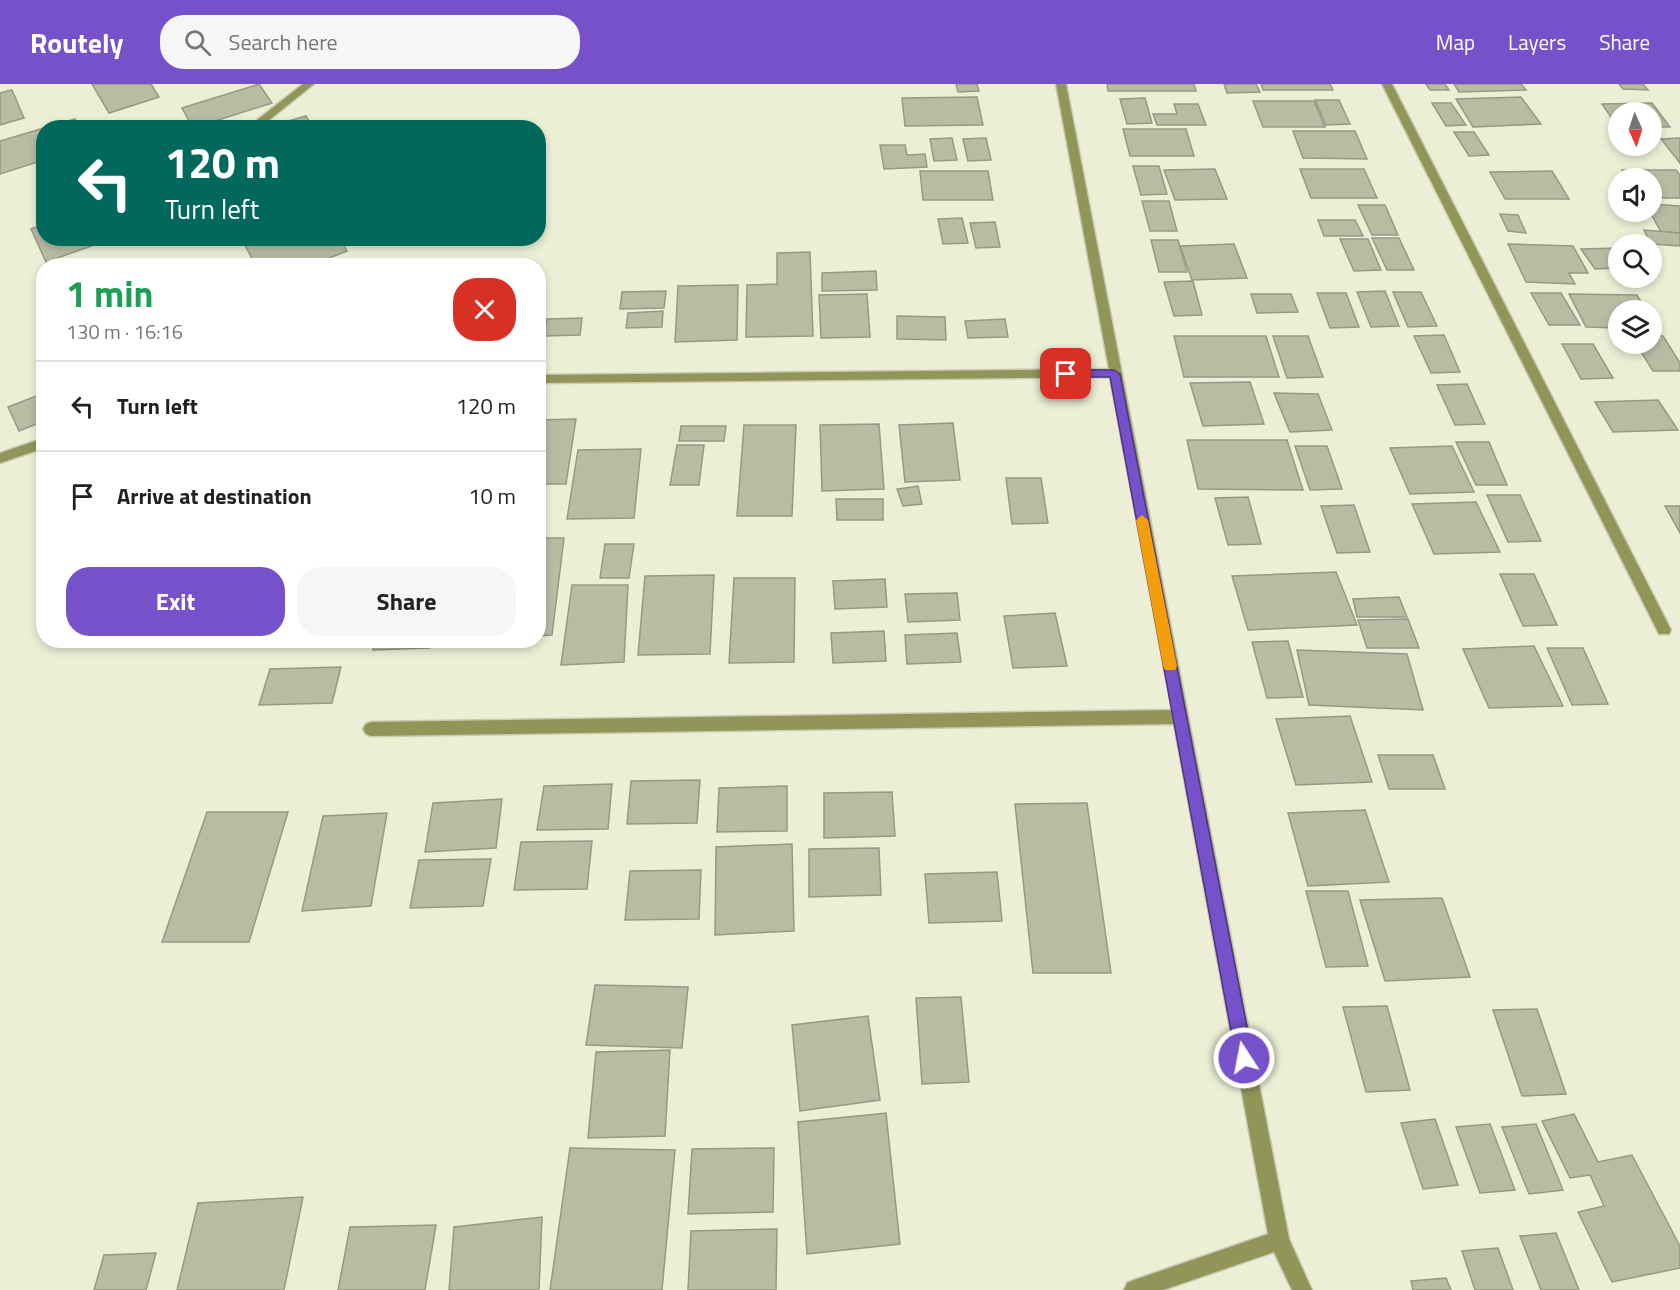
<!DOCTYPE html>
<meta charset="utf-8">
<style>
body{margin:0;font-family:"Titillium Web",sans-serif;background:#f6f6f6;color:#202124;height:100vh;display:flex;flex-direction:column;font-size:22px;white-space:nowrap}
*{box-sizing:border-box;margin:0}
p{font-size:20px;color:#757577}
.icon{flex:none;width:33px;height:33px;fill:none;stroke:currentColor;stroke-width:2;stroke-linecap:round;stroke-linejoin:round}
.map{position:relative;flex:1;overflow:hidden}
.drawer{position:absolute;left:36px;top:174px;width:510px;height:390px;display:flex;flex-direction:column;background:#fff;border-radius:24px;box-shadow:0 3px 9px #0003}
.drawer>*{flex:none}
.guide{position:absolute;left:36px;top:36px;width:510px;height:126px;border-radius:24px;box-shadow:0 3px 9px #0003;background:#00695c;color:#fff;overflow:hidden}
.needle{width:39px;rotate:177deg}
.controls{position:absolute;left:1608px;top:18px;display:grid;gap:12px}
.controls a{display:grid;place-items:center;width:54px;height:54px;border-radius:50%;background:#fff;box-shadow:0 3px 9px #0003;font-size:30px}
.pin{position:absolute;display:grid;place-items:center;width:51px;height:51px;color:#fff;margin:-26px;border-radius:12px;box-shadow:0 3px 9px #0006}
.me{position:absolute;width:66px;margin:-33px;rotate:349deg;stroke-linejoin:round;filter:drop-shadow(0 0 4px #0008)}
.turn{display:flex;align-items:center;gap:21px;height:126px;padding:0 30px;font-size:27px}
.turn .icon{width:78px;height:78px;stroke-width:2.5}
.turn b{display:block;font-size:42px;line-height:51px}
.round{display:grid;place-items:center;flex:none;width:63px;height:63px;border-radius:24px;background:#f6f6f6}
.head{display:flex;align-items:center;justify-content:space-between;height:102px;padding:0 30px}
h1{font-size:36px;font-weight:700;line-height:45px;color:#1e9e55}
.cta{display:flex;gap:12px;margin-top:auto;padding:12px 30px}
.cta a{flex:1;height:69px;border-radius:24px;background:#7651ca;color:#fff;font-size:24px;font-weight:700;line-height:69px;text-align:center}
.cta a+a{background:#f6f6f6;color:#202124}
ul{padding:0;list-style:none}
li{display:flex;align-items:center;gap:18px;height:90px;padding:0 30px;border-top:2px solid #e0e0e0}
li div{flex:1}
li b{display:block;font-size:22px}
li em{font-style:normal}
header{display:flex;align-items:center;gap:36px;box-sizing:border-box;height:84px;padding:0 30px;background:#7651ca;color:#fff}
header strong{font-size:28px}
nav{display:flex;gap:33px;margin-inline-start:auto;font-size:21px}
.search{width:420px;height:54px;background:#f6f6f6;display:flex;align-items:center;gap:15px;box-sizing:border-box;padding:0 21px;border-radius:24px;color:#757577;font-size:22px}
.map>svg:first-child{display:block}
.building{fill:#b8bca3;stroke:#979a82;stroke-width:1.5}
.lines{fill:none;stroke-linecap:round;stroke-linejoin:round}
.minor-casing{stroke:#c8cbb4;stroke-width:3}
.minor{fill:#909658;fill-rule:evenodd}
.route{fill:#7651ca;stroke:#4d3583;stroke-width:1.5}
.slow{fill:#f59e0b}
</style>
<header>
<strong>Routely</strong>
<div class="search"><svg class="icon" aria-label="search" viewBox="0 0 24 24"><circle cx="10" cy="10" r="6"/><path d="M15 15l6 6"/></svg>Search here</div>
<nav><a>Map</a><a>Layers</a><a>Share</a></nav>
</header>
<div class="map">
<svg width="1680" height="1206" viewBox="0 0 1680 1206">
<rect width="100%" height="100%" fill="#ecefd5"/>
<g class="building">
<path d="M92 0H151L159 13 109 29Z"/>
<path d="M259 0 272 19 193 44 182 24Z"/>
<path d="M956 0H977L979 7 958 8Z"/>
<path d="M1107 0H1194L1196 7H1108Z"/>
<path d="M1224 0H1256L1260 8 1227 9Z"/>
<path d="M1261 0H1330L1333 6H1263Z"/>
<path d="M1426 0H1445L1449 6H1430Z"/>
<path d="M1454 0H1521L1526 6 1459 8Z"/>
<path d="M1619 0H1643L1648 6 1623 5Z"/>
<path d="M12 6 24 34 0 41V9Z"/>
<path d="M977 13 983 41 905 42 902 14Z"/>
<path d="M1521 13 1541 40 1473 43 1456 15Z"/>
<path d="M1145 14 1152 39 1127 40 1120 15Z"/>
<path d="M1315 16H1339L1350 40 1326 41Z"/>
<path d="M1253 17H1314L1325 43H1263Z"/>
<path d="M1432 19H1451L1466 41 1446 42Z"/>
<path d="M1652 19 1670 43H1652V28H1618V43L1602 20Z"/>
<path d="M1174 20H1198L1206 41H1157L1153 30H1177Z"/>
<path d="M306 32 313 44 268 43Z"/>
<path d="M75 35 79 44H45Z"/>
<path d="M44 44V76L0 90V57Z"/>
<path d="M1123 45H1186L1194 72H1130Z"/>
<path d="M1293 47H1355L1367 75 1303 74Z"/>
<path d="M1454 48H1474L1489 71 1469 72Z"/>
<path d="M952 54 957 76 934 77 930 55Z"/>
<path d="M986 54 991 76 968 77 963 55Z"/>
<path d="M1680 54V79L1661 55Z"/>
<path d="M880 61H905L907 71 925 70 927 83 884 85Z"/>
<path d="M1133 82H1159L1167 110 1141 111Z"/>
<path d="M1215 85 1227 115 1175 116 1164 86Z"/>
<path d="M1300 85H1364L1377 114H1311Z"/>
<path d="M1622 86H1676L1680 91V114H1652V94H1628Z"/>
<path d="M920 87H988L993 116H923Z"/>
<path d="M1552 87 1569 115H1505L1490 88Z"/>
<path d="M1142 117H1169L1177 147H1150Z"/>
<path d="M1652 120 1680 122V149L1661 148 1650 128Z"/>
<path d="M1358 121H1385L1398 151H1372Z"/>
<path d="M1500 130 1518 131 1526 149 1508 147Z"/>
<path d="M962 134 968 159 943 160 938 135Z"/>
<path d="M1318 136H1355L1363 152H1324Z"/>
<path d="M995 138 1000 163 976 164 970 139Z"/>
<path d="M44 140V154H114L46 178 31 145Z"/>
<path d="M1644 146 1680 149V162L1651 160Z"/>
<path d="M241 154H340L347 167 309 182H256Z"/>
<path d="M1372 154H1399L1414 186H1387Z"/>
<path d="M1340 155H1368L1381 186 1354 187Z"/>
<path d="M1151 156H1178L1187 188H1159Z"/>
<path d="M1234 160 1247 194 1192 196 1180 162Z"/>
<path d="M1508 160 1573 162 1588 189H1569L1575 200 1526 198Z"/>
<path d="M1618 164V184L1595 185 1581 165Z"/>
<path d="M810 168 813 252 746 253 747 201 777 200V169Z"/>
<path d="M876 187 877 206 822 207V189Z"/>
<path d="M1193 197 1202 231 1174 232 1164 198Z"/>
<path d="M738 201 737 256 675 258 678 202Z"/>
<path d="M666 207 664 224 620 225 622 208Z"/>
<path d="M1385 207 1399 242 1371 243 1357 208Z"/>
<path d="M1393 208H1421L1437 242 1408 243Z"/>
<path d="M1317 209H1346L1359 243 1330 244Z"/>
<path d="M1531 209H1561L1580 241H1549Z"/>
<path d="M867 210 870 253 821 254 819 211Z"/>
<path d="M1251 210H1291L1298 228 1257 229Z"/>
<path d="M1569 210 1637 211 1646 226H1618V244L1586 243Z"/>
<path d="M663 227 662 243 626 244 628 229Z"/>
<path d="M897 232 945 233 946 256 897 255Z"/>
<path d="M582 234 580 251 544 252 547 235Z"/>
<path d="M1005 235 1008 253 968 254 965 237Z"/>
<path d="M1444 251 1460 288 1431 289 1414 252Z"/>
<path d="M1174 252H1266L1279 293H1184Z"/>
<path d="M1273 252H1308L1323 293 1287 294Z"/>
<path d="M1652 252H1663L1680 279V287H1653L1636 260H1652Z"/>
<path d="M1562 260H1593L1613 294 1581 295Z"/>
<path d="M1250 298 1264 340 1203 342 1190 299Z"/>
<path d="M1467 300 1485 340 1455 341 1437 301Z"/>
<path d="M44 309V337L19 347 8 323Z"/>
<path d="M1274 309 1318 310 1332 346 1290 348Z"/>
<path d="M1658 316 1678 346 1613 348 1595 318Z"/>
<path d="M576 335 566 400H538V336Z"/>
<path d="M953 339 960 396 905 398 899 341Z"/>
<path d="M879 340 884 405 822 407 820 341Z"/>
<path d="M744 341H796L792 432H737Z"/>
<path d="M681 342H726L724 357H679Z"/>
<path d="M1187 356H1287L1303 406 1198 405Z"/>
<path d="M1456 358H1489L1507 401H1476Z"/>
<path d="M677 361H704L699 401H670Z"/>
<path d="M1295 362H1327L1342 405 1310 406Z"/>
<path d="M1452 362 1474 408 1410 410 1390 364Z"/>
<path d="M641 365 634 434 567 435 578 366Z"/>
<path d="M1006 394H1041L1048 439 1012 440Z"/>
<path d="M918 402 922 420 903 422 897 405Z"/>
<path d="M1487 411H1520L1541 457 1508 458Z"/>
<path d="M1248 413 1261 460 1228 461 1215 414Z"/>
<path d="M836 415H883V436H837Z"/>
<path d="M1476 418 1500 468 1434 470 1412 420Z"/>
<path d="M1354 421 1370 468 1337 469 1321 422Z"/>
<path d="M1665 422H1680V449Z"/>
<path d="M538 454H564L552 551 538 552Z"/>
<path d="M605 460H634L629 494H600Z"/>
<path d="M1336 488 1357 541 1248 546 1232 492Z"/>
<path d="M1500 490H1534L1557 541 1523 542Z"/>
<path d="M714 491 710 570 638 571 645 492Z"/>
<path d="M734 494H795L794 578 729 579Z"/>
<path d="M885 495 887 523 835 525 833 497Z"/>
<path d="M572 501H628L624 578 561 581Z"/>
<path d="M957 509 960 536 908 538 905 510Z"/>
<path d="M1399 513 1407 533H1357L1353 515Z"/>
<path d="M1055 529 1067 582 1013 584 1004 532Z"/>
<path d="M1408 535 1419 564H1367L1358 536Z"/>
<path d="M884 547 886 577 833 579 831 549Z"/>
<path d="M957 549 961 578 907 580 905 551Z"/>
<path d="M375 556H432L430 564 373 566Z"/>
<path d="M1288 557 1303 613 1267 614 1252 558Z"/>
<path d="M1534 562 1563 622 1489 624 1463 565Z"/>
<path d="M1547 564H1583L1608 620 1572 621Z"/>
<path d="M1297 566 1407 570 1423 626 1309 621Z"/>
<path d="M341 583 332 619 259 621 270 585Z"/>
<path d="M1350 632 1372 698 1296 701 1276 635Z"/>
<path d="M1378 671H1433L1445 705H1389Z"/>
<path d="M700 696 697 739 627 740 631 697Z"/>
<path d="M612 700 608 745 537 746 544 702Z"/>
<path d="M787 702V747L717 748 719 704Z"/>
<path d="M892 708 895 752 824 754V709Z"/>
<path d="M502 715 496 764 425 768 433 719Z"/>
<path d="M1087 719 1111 889H1033L1015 720Z"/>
<path d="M1365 726 1389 798 1308 802 1288 729Z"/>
<path d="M207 728H288L249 858H162Z"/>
<path d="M387 729 371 822 302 827 323 732Z"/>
<path d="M592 757 587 805 514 806 521 758Z"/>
<path d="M792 760 794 847 715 851 716 763Z"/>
<path d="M879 764 881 811 809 813V765Z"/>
<path d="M491 775 483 822 410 824 419 776Z"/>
<path d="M701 786 699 835 625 836 630 787Z"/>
<path d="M997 788 1002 837 929 839 925 790Z"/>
<path d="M1306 807H1348L1368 882 1326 883Z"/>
<path d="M1442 814 1470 893 1385 897 1360 816Z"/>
<path d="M595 901 688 903 682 964 586 961Z"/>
<path d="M961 913 969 998 922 1000 916 914Z"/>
<path d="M1387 922 1410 1006 1366 1008 1343 923Z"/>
<path d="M1537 925 1566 1010 1522 1012 1493 926Z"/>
<path d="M868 932 880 1016 800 1027 792 941Z"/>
<path d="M670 966 665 1052 588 1054 596 968Z"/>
<path d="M886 1029 900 1160 807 1170 798 1038Z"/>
<path d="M1574 1030 1598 1078 1632 1071 1680 1162V1184L1612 1198 1578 1128 1604 1122 1590 1091 1570 1094 1542 1037Z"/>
<path d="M1435 1035 1458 1101 1423 1105 1401 1039Z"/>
<path d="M1490 1040 1515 1106 1480 1109 1456 1043Z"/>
<path d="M1536 1040 1563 1106 1529 1110 1502 1043Z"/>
<path d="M570 1064 675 1066 662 1206H550Z"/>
<path d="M774 1064 773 1128 688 1130 692 1065Z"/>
<path d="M303 1113 284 1206H177L198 1119Z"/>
<path d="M542 1133 539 1206H449L454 1143Z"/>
<path d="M436 1141 425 1206H338L350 1143Z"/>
<path d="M777 1145 776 1206H688L691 1147Z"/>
<path d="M1556 1149 1579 1206H1541L1520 1152Z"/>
<path d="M1498 1164 1513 1206H1475L1462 1167Z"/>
<path d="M156 1169 146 1206H94L104 1171Z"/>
<path d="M1446 1194 1451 1206H1413L1411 1197Z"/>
</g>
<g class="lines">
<g class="minor-casing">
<g id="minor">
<path d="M303 0H314L259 44H247Z"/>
<path d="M1056 0H1066L1289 1155 1312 1206H1292L1274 1168 1163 1206H1124L1127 1199 1134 1196 1268 1150 1174 640 371 652 366 650 363 645 366 640 371 638 1172 626 1110 293 538 299V291L1109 285Z"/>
<path d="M1382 0H1392L1669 542 1671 546 1669 550H1659Z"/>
<path d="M44 354V364L0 379V369Z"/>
</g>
</g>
<use href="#minor" class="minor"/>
</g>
<path class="route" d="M1066 286H1114L1120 290 1253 974 1250 980 1244 982 1238 980 1236 974 1110 293H1063V287Z"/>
<path class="slow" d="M1142 431 1148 436 1177 582 1175 586H1165L1163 582 1136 436Z"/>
</svg>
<div class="controls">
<a><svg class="needle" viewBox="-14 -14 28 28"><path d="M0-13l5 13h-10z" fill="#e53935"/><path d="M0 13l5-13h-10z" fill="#757577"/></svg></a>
<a><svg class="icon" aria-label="sound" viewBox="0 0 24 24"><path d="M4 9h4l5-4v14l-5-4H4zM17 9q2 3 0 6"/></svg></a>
<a><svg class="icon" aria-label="search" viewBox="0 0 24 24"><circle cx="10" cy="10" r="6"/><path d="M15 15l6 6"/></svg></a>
<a><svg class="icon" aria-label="layers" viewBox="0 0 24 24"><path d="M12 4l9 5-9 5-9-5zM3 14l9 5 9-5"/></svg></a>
</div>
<div class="pin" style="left:1066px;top:290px;background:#d93025"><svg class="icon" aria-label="arrive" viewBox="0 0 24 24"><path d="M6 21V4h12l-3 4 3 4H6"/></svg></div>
<svg class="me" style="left:1244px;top:974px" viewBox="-20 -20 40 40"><circle r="17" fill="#7651ca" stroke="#fff" stroke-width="3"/><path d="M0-11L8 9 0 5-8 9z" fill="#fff"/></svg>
<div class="guide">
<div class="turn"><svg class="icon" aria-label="left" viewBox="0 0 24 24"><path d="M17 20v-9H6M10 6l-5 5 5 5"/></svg><div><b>120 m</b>Turn left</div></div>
</div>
<section class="drawer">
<div class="head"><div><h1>1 min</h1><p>130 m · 16:16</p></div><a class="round" style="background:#d93025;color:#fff"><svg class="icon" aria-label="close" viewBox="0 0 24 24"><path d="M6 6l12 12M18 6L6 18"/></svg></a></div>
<ul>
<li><svg class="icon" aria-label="left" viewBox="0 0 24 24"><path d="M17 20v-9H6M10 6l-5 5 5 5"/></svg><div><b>Turn left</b></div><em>120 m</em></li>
<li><svg class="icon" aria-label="arrive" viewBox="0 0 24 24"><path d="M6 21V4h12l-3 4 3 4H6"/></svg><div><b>Arrive at destination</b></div><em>10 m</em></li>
</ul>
<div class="cta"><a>Exit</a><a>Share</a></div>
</section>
</div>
